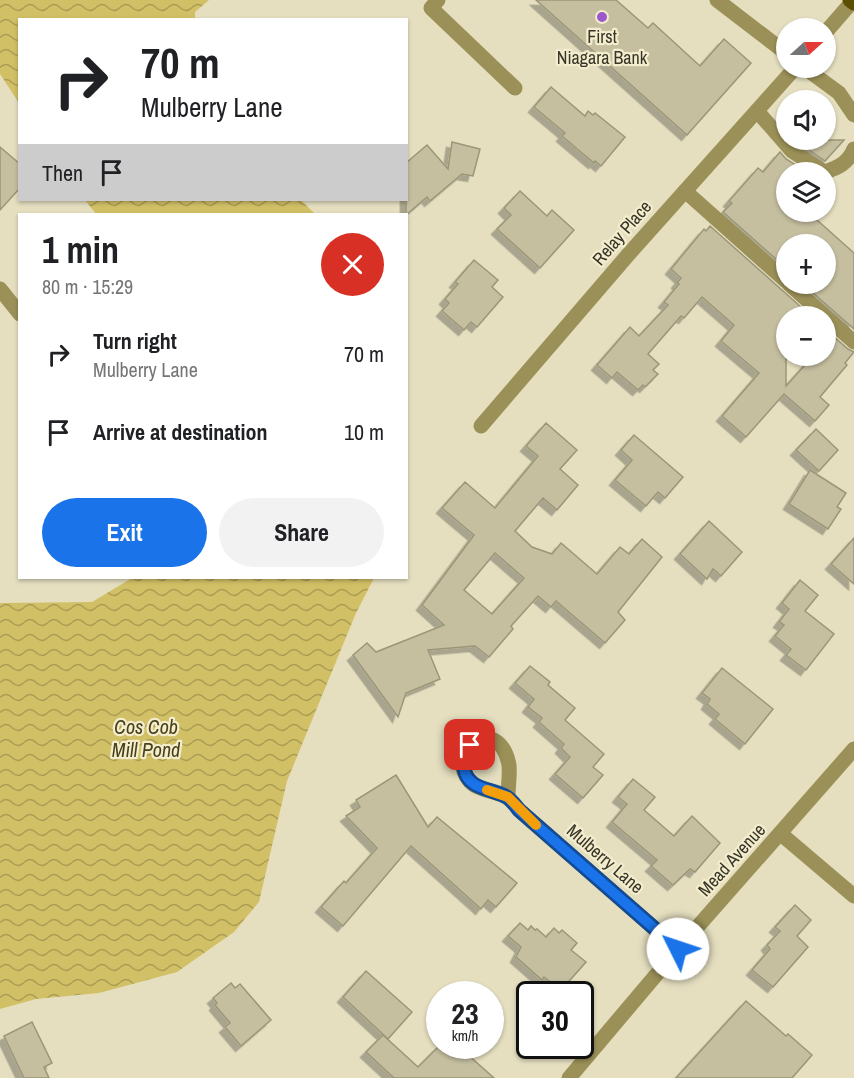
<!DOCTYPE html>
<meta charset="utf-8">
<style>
body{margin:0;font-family:"Archivo Narrow",sans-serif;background:#f2f2f2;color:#202124;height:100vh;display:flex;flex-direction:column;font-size:22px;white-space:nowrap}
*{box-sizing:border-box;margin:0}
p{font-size:20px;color:#757577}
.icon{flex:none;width:33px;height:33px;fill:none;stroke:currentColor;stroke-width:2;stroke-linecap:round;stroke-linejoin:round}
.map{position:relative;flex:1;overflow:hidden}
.panel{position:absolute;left:18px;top:213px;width:390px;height:366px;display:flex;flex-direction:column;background:#fff;border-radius:0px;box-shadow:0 2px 4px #0004}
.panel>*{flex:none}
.banner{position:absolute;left:18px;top:18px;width:390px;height:183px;border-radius:0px;box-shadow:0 2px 4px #0004;background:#fff;color:#202124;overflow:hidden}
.needle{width:39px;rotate:69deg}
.buttons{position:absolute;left:776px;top:18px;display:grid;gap:12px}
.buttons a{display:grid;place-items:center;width:60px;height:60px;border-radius:50%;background:#fff;box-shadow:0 2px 4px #0004;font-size:30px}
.speed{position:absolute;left:426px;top:981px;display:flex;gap:12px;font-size:30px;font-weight:700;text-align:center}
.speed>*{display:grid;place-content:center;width:78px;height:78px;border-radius:50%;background:#fff;box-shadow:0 2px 4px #0004;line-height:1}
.speed small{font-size:15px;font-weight:400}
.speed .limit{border:3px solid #111;border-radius:9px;background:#fff;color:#111}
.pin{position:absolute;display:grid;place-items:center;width:51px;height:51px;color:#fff;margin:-26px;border-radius:12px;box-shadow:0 3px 9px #0006}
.me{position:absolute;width:66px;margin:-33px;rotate:311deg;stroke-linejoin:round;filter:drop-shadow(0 0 4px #0008)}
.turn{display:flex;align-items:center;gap:21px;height:126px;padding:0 24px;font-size:27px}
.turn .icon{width:78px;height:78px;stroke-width:2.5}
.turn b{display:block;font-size:42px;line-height:51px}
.then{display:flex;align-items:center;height:57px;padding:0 24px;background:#0003;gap:12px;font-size:22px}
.round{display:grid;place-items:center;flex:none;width:63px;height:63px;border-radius:32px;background:#f2f2f2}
.summary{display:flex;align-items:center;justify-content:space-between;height:102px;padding:0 24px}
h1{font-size:36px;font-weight:700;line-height:45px}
.primary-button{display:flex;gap:12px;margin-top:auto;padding:12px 24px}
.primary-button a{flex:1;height:69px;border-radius:36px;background:#1a73e8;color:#fff;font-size:24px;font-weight:700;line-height:69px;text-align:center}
.primary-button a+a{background:#f2f2f2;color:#202124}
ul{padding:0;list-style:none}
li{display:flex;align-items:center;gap:18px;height:78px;padding:0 24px}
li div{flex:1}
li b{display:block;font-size:22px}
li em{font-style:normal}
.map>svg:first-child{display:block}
.water{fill:url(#water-waves)}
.building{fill:#c5bfa0;stroke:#9b9678;stroke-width:1.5;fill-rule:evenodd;filter:url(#shadow)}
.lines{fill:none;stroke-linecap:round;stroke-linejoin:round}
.minor{stroke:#9b9057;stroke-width:15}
.major{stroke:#5b4e00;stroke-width:15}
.route-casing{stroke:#114b97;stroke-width:15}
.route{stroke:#1a73e8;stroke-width:10}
.slow{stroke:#f59e0b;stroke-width:10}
.poi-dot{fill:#9b58cd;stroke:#f3edcd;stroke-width:2}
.labels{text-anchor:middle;stroke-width:4.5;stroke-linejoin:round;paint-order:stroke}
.poi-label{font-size:18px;fill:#373528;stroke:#f3edcd}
.street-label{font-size:18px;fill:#373528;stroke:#f3edcd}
.water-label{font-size:20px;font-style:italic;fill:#484019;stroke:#f3edcd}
</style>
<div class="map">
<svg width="854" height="1078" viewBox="0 0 854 1078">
<defs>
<pattern id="water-waves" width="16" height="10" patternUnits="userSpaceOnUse" patternTransform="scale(1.5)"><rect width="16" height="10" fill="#d2c066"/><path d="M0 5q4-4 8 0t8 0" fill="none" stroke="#ab9d54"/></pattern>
<filter id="shadow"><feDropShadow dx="-5.5" dy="5.5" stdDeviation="0" flood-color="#0004"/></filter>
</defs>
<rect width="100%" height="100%" fill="#e5dfc0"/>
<g class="water">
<path d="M0 0H209L195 12V19L20 20 19 103 0 74Z"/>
<path d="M85 200H301L315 214H96Z"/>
<path d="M132 578H374L356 613 287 781 259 902 234 932 177 972 99 993 36 999 0 1009V603L92 602Z"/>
</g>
<g class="building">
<path d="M536 0H616L648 28 653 23 700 66 724 39 751 63 687 135Z"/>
<path d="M551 87 585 116 588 111 593 115 595 113 625 137 601 166 595 161 594 163 576 148 562 136 565 133 534 107Z"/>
<path d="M795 140H844L825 161Z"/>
<path d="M452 142 480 149 473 176 462 174 430 201 427 197 406 215V163L427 145 448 169Z"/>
<path d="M0 147 20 164V188L0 210Z"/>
<path d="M780 152 786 159 807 172H786V212H808L854 253V329L803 284H825V244H786V268L723 212 732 203 729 201 758 168 763 172Z"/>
<path d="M520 191 547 216 552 210 574 230 540 268 497 229 511 215 504 208Z"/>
<path d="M710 226 811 316H786V386L813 356H825V329L848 349 854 352 845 363 847 365 820 397 829 405 815 421 784 394 746 437 722 416 759 373 721 341 734 325 702 297 684 318 681 316 648 354 659 364 653 370 658 374 645 387 643 385 638 390 617 372 612 378 597 365 630 327 639 336 668 305 664 302 679 284 677 283 681 278 671 269 704 229 706 231Z"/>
<path d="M474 260 498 280 492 287 503 297 477 327 471 322 464 330 442 311 449 303 445 299 458 284 455 282Z"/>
<path d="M546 423 577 450 560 469 578 485 557 510 543 498 515 531 532 547 552 554 561 543 597 574 620 547 629 554 642 539 662 557 618 612 625 620 605 643 556 601 551 607 538 596 511 626 513 629 489 657 475 646 428 650 440 679 406 693 398 717 353 655 367 643 376 652 444 625 422 605 474 535 442 508 465 482 495 508 538 456 526 446ZM495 553 524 578 492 614 464 590Z"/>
<path d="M816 429 838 450 819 471 796 450Z"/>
<path d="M634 435 683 477 665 498 658 492 646 506 615 480 632 460 621 450Z"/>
<path d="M810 470 846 493 837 507 841 509 828 529 789 504Z"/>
<path d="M709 521 742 552 721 576 713 569 707 579 680 554Z"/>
<path d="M854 538V584L831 564Z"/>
<path d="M800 580 818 595 805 611 834 634 806 670 786 655 791 649 775 636 784 625 779 622 789 609 782 603Z"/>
<path d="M530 666 550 682 548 685 575 708 565 720 604 754 593 767 603 775 583 798 555 774 570 757 561 748 564 744 539 722 542 718 528 707 534 699 515 683Z"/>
<path d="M722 668 773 709 745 744 715 719 719 714 707 704 710 699 702 693Z"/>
<path d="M396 775 428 827 437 817 517 883 496 907 488 900 481 909 411 846 343 926 321 907 344 881 346 883 377 848 346 816 360 807 356 800Z"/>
<path d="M633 779 655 797 644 810 674 836 692 816 720 843 695 872 690 869 673 885 651 866 657 860 612 822 627 804 618 797Z"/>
<path d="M795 905 811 920 797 936 808 947 773 987 752 970 770 949 767 945 780 931 775 927Z"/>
<path d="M520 923 528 930 531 926 535 930 537 929 546 937 554 928 559 933 562 930 577 943 571 950 586 962 563 988 560 986 558 988 544 977 542 980 516 957 521 947 508 936Z"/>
<path d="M366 971 412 1012 388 1039 343 997Z"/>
<path d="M231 983 235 988 240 984 271 1020 241 1046 225 1027 230 1023 215 1005 217 1003 213 998Z"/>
<path d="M746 1001 786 1036 788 1034 812 1055 792 1078H676Z"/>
<path d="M32 1022 52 1063 44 1067 49 1078H24L4 1036Z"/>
<path d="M383 1035 418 1067 439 1046H458L494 1078H394L366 1052Z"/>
</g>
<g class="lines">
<g class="minor">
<path d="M438 0 431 8 515 88"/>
<path d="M717 0 786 53"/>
<path d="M825 33 852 2"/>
<path d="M805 68 839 93 854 115"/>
<path d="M757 111 792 151 824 172C838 168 848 163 854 149"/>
<path d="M685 191 786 281"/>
<path d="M789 284 854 342"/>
<path d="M0 289 20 314"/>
<path d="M481 426 627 256 795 68"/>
<path d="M508 797C508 787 510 775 509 765 499 713 446 748 468 779 476 791 494 790 506 797 511 799 515 805 519 810L678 949"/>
<path d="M781 834 854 896"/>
<path d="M569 1078 678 949 854 749"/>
</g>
<path class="major" d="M850 0 854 3"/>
</g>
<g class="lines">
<g class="route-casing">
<path id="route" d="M470 745C465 752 463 759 464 768 467 789 489 788 505 796 511 799 515 805 519 810L678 949"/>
</g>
<use href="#route" class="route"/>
<path class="slow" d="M487 790 508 797 536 825"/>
</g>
<circle class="poi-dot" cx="602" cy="17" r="6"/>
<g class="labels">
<g class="poi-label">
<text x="602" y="43">First<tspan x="602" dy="21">Niagara Bank</tspan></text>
</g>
<g class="street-label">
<text transform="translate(622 233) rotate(-49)" y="6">Relay Place</text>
<text transform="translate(605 859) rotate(41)" y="6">Mulberry Lane</text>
<text transform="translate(732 860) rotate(-48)" y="6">Mead Avenue</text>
</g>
<g class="water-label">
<text x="146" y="734">Cos Cob<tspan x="146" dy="23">Mill Pond</tspan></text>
</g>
</g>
</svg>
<div class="buttons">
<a><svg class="needle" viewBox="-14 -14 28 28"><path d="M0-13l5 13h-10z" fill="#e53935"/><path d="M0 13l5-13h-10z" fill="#757577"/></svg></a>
<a><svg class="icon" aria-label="sound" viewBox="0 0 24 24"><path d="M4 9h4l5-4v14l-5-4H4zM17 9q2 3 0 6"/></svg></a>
<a><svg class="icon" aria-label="layers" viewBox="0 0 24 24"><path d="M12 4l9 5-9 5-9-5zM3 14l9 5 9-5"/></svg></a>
<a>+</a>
<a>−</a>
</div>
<div class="speed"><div>23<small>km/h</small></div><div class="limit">30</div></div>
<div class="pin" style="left:470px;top:745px;background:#d93025"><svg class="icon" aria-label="arrive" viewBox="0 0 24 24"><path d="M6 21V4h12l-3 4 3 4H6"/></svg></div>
<svg class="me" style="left:678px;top:949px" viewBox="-20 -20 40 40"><circle r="19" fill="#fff"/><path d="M0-13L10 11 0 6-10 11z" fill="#1a73e8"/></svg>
<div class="banner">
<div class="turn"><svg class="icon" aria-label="right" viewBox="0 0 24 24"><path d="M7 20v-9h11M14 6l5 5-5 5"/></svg><div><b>70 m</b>Mulberry Lane</div></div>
<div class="then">Then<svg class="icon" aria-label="arrive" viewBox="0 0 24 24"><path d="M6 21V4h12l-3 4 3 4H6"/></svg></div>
</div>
<section class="panel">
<div class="summary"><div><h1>1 min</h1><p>80 m · 15:29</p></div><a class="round" style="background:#d93025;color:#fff"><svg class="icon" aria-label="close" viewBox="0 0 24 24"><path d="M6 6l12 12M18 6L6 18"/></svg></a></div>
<ul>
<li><svg class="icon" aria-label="right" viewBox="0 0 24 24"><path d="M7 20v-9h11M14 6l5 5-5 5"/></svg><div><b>Turn right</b><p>Mulberry Lane</p></div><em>70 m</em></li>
<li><svg class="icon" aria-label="arrive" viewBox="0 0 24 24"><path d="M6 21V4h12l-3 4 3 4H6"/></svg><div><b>Arrive at destination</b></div><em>10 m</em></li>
</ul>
<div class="primary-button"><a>Exit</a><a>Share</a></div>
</section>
</div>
